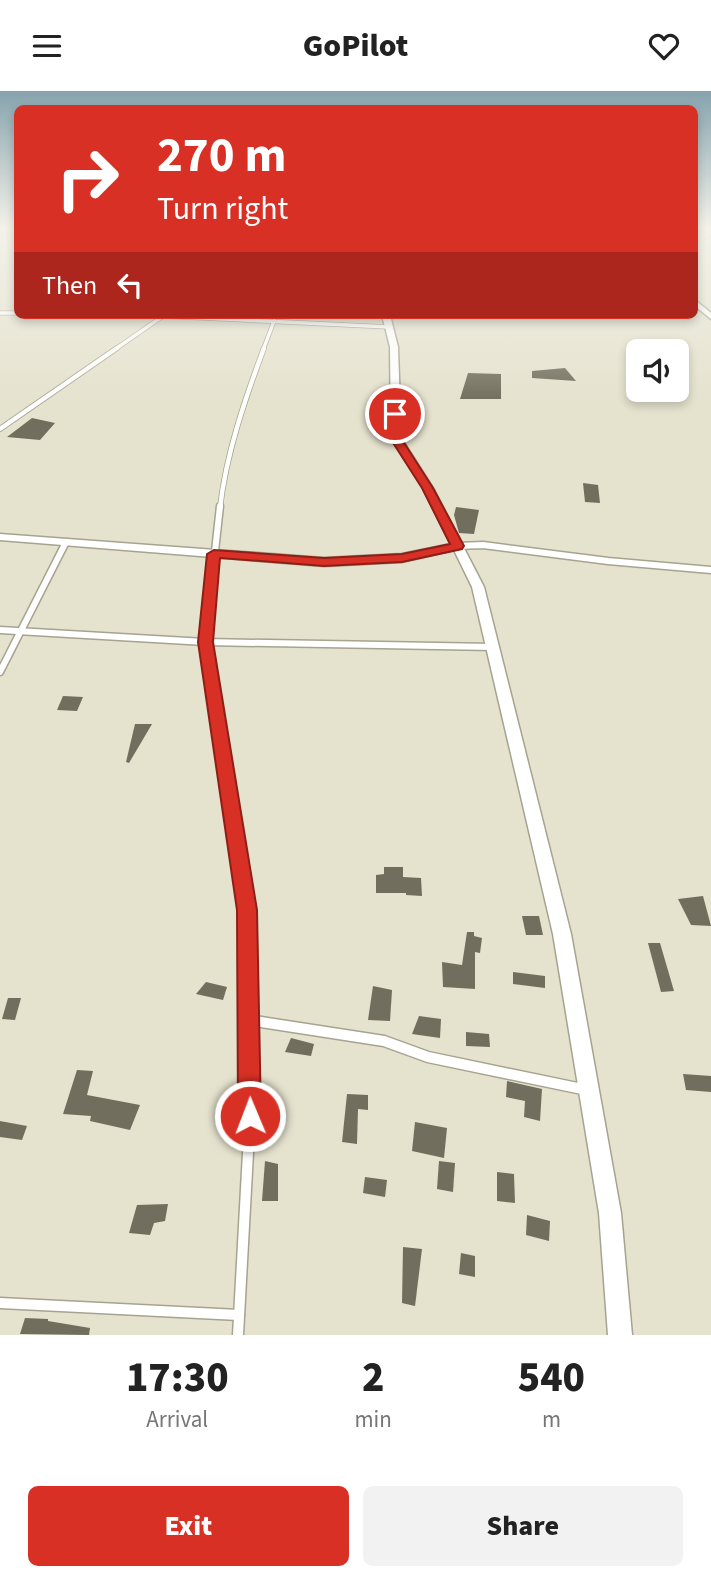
<!DOCTYPE html>
<style>
body{margin:0;font-family:"Source Sans 3",sans-serif;background:#f2f2f2;color:#222;height:100vh;display:flex;flex-direction:column;font-size:26px;white-space:nowrap}
*{box-sizing:border-box;margin:0}
p{font-size:23px;color:#767676}
.icon{flex:none;width:38px;height:38px;fill:none;stroke:currentColor;stroke-width:2;stroke-linecap:round;stroke-linejoin:round}
.map{position:relative;height:1244px;overflow:hidden}
.side{display:flex;flex-direction:column;background:#fff;flex:1}
.side>*{flex:none}
.banner{position:absolute;left:14px;top:14px;width:684px;height:214px;border-radius:10px;box-shadow:0 4px 10px #0003;background:#d93025;color:#fff;overflow:hidden}
.controls{position:absolute;left:626px;top:248px;display:grid;gap:14px}
.controls a{display:grid;place-items:center;width:63px;height:63px;border-radius:10px;background:#fff;box-shadow:0 4px 10px #0003;font-size:35px}
.pin{position:absolute;display:grid;place-items:center;width:60px;height:60px;color:#fff;margin:-30px;border:4px solid #fff;border-radius:50%;box-shadow:0 2px 7px #0007}
.me{position:absolute;width:77px;margin:-38px;rotate:359deg;stroke-linejoin:round;filter:drop-shadow(0 0 5px #0008)}
.turn{display:flex;align-items:center;gap:24px;height:147px;padding:0 28px;font-size:32px}
.turn .icon{width:91px;height:91px;stroke-width:2.5}
.turn b{display:block;font-size:49px;line-height:60px}
.then{display:flex;align-items:center;height:66px;padding:0 28px;background:#0003;gap:14px;font-size:26px}
.eta{display:flex;justify-content:space-evenly;align-items:center;height:119px;text-align:center}
.eta b{font-size:42px;font-weight:800;line-height:49px}
.action{display:flex;gap:14px;margin-top:auto;padding:14px 28px}
.action a{flex:1;height:80px;border-radius:10px;background:#d93025;color:#fff;font-size:28px;font-weight:800;line-height:80px;text-align:center}
.action a+a{background:#f2f2f2;color:#222}
header{display:flex;justify-content:space-between;align-items:center;height:91px;padding:0 28px;background:#fff;font-size:32px;font-weight:800}
.map>svg:first-child{display:block}
.building{fill:#716e5d}
.lines{fill:none;stroke-linecap:round;stroke-linejoin:round}
.lane-far4-casing{stroke:#a6a390;stroke-width:5}
.lane-far3-casing{stroke:#a6a390;stroke-width:6}
.lane-far2-casing{stroke:#a6a390;stroke-width:9}
.lane-far1-casing{stroke:#a6a390;stroke-width:10}
.lane-casing{stroke:#a6a390;stroke-width:13}
.street-casing{stroke:#a6a390;stroke-width:3}
.lane-far4{stroke:#fff;stroke-width:3.5}
.lane-far3{stroke:#fff;stroke-width:4.5}
.lane-far2{stroke:#fff;stroke-width:6}
.lane-far1{stroke:#fff;stroke-width:8}
.lane{stroke:#fff;stroke-width:10}
.street{fill:#fff;fill-rule:evenodd}
.route{fill:#d93025;stroke:#8d1f18;stroke-width:2}
</style>
<header><svg class="icon" aria-label="menu" viewBox="0 0 24 24"><path d="M4 6h16M4 12h16M4 18h16"/></svg>GoPilot<svg class="icon" aria-label="heart" viewBox="0 0 24 24"><path d="M12 20l-8-8c-3-5 5-10 8-4 3-6 11-1 8 4z"/></svg></header>
<div class="map">
<svg width="711" height="1244" viewBox="0 0 711 1244">
<rect width="100%" height="100%" fill="#e5e2ce"/>
<g class="building">
<path d="M565 277 576 290 532 287V280Z"/>
<path d="M468 282 501 283V308H460Z"/>
<path d="M32 327 55 332 40 349 7 346Z"/>
<path d="M583 392 598 394 600 412 585 411Z"/>
<path d="M456 416 479 419 474 443 459 442 454 424Z"/>
<path d="M63 605 83 606 77 620 57 619Z"/>
<path d="M135 633H152L129 672 126 671Z"/>
<path d="M384 776H403V786L421 787 422 805 406 804V802H376V784L384 783Z"/>
<path d="M703 805 711 835 691 834 678 808Z"/>
<path d="M522 825H539L543 844H526Z"/>
<path d="M467 841H474V845L482 847 480 862 475 861V898L443 896 442 871 462 874Z"/>
<path d="M648 852H660L674 900 661 901Z"/>
<path d="M513 881 545 885V897L513 893Z"/>
<path d="M206 891 227 896 223 909 196 903Z"/>
<path d="M373 895 392 899 390 930 368 929Z"/>
<path d="M8 907H21L15 929 2 928Z"/>
<path d="M419 925 441 928 440 947 412 943Z"/>
<path d="M466 941 489 943 490 956 466 955Z"/>
<path d="M291 947 314 953 311 965 285 961Z"/>
<path d="M77 979 93 980 87 1004 140 1014 130 1039 90 1030 91 1025 63 1023Z"/>
<path d="M683 983 711 985V1001L686 999Z"/>
<path d="M507 990 542 998 540 1030 524 1026 525 1010 506 1006Z"/>
<path d="M347 1003 368 1004V1019L358 1018 357 1053 342 1051Z"/>
<path d="M0 1030 27 1035 22 1049 0 1046Z"/>
<path d="M415 1031 447 1037 444 1067 412 1060Z"/>
<path d="M265 1070 278 1073V1110H262Z"/>
<path d="M439 1070 455 1072 453 1101 437 1098Z"/>
<path d="M497 1081 514 1083 515 1112 497 1110Z"/>
<path d="M365 1086 387 1089 385 1106 363 1102Z"/>
<path d="M168 1113 165 1130 154 1132 150 1144 129 1142 137 1114Z"/>
<path d="M527 1124 550 1130 549 1150 526 1144Z"/>
<path d="M403 1156 422 1158 415 1215 402 1212Z"/>
<path d="M461 1162 475 1165V1186L459 1183Z"/>
<path d="M25 1227 48 1228V1230L90 1237 89 1244 20 1243Z"/>
</g>
<g class="lines">
<g class="lane-far4-casing">
<g id="lane-far4">
<path d="M703 137 711 143"/>
<path d="M0 222H18"/>
<path d="M139 224 389 236"/>
<path d="M114 259 163 225"/>
<path d="M263 259 274 230"/>
</g>
</g>
<g class="lane-far3-casing">
<g id="lane-far3">
<path d="M0 338 117 257"/>
<path d="M220 417C226 363 245 308 264 257"/>
</g>
</g>
<g class="lane-far2-casing">
<g id="lane-far2">
<path d="M457 455 483 454 608 470 711 479"/>
<path d="M0 539 205 551 493 556"/>
<path d="M0 581 66 451"/>
<path d="M216 623 205 551 220 415"/>
</g>
</g>
<g class="lane-far1-casing">
<path id="lane-far1" d="M216 621 247 819 248 893"/>
</g>
<g class="lane-casing">
<g id="lane">
<path d="M248 929 384 950 428 966 587 999"/>
<path d="M0 1212 239 1224"/>
<path d="M238 1244 250 1025 248 891"/>
</g>
</g>
<g class="street-casing">
<g id="street">
<path d="M695 209 711 222V228L695 215Z"/>
<path d="M382 224H390L398 256 401 347 433 397 484 496 571 843 621 1122 632 1244H608L599 1122 553 843 472 496 454 459 402 471 324 475 0 449V443L324 467 402 463 451 453 423 397 391 347 390 256Z"/>
</g>
</g>
<use href="#lane-far4" class="lane-far4"/>
<use href="#lane-far3" class="lane-far3"/>
<use href="#lane-far2" class="lane-far2"/>
<use href="#lane-far1" class="lane-far1"/>
<use href="#lane" class="lane"/>
<use href="#street" class="street"/>
</g>
<linearGradient id="sky" x2="0" y2="1"><stop stop-color="#86a3ad"/><stop offset="0.44" stop-color="#f3f2e9"/><stop offset="1" stop-color="#f3f2e9" stop-opacity="0"/></linearGradient>
<rect width="711" height="311" fill="url(#sky)"/>
<path class="route" d="M395 320 400 323 401 347 433 397 464 455 462 458 402 471 324 475 220 467 213 551 257 819 261 1025 258 1033 250 1037 242 1033 238 1025 237 819 198 551 207 463 214 459 324 467 402 463 450 453 422 397 390 347V323Z"/>
</svg>
<div class="controls">
<a><svg class="icon" aria-label="sound" viewBox="0 0 24 24"><path d="M4 9h4l5-4v14l-5-4H4zM17 9q2 3 0 6"/></svg></a>
</div>
<div class="pin" style="left:395px;top:323px;background:#d93025"><svg class="icon" aria-label="arrive" viewBox="0 0 24 24"><path d="M6 21V4h12l-3 4 3 4H6"/></svg></div>
<svg class="me" style="left:250px;top:1025px" viewBox="-20 -20 40 40"><circle r="17" fill="#d93025" stroke="#fff" stroke-width="3"/><path d="M0-11L8 9 0 5-8 9z" fill="#fff"/></svg>
<div class="banner">
<div class="turn"><svg class="icon" aria-label="right" viewBox="0 0 24 24"><path d="M7 20v-9h11M14 6l5 5-5 5"/></svg><div><b>270 m</b>Turn right</div></div>
<div class="then">Then<svg class="icon" aria-label="left" viewBox="0 0 24 24"><path d="M17 20v-9H6M10 6l-5 5 5 5"/></svg></div>
</div>
</div>
<section class="side">
<div class="eta">
<div><b>17:30</b><p>Arrival</p></div>
<div><b>2</b><p>min</p></div>
<div><b>540</b><p>m</p></div>
</div>
<div class="action"><a>Exit</a><a>Share</a></div>
</section>
